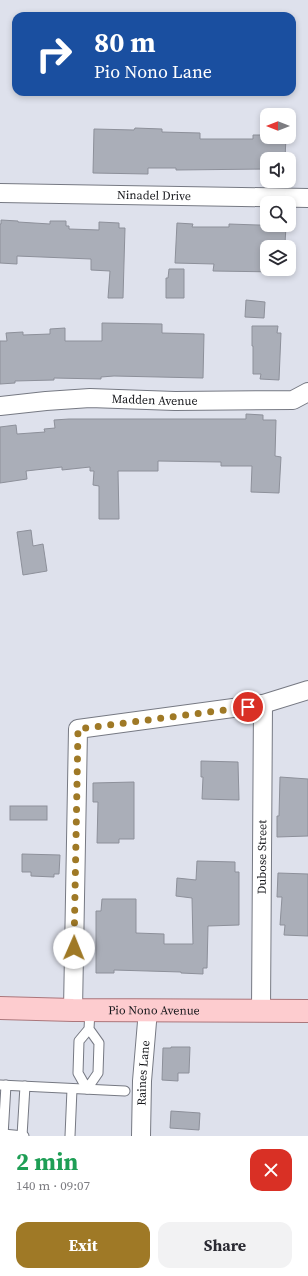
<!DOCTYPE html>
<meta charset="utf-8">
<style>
body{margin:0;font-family:"Source Serif 4",serif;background:#f2f2f3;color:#2b2b33;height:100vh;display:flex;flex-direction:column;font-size:15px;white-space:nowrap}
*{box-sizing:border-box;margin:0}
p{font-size:13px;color:#7c7c81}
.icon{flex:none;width:22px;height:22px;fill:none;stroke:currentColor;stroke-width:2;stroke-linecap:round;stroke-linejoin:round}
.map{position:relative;height:1136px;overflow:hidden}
.sheet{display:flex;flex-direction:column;background:#fff;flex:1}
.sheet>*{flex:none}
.guide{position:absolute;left:12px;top:12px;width:284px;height:84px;border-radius:12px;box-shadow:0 2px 6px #0003;background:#1a4fa0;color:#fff;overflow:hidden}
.needle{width:26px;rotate:270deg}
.tools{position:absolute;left:260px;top:108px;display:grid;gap:8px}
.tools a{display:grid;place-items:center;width:36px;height:36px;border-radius:8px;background:#fff;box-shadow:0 2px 6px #0003;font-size:20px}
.pin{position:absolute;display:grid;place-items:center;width:34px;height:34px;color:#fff;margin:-17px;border:2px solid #fff;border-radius:50%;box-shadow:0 1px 4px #0007}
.me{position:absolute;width:44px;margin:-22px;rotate:1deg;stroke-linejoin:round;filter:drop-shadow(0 0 3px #0008)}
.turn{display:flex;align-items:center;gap:14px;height:84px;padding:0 16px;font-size:18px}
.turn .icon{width:52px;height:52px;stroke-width:2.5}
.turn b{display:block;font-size:28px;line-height:34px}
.round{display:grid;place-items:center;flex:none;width:42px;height:42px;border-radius:12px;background:#f2f2f3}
.head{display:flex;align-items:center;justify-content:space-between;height:68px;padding:0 16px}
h1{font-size:24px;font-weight:700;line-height:30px;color:#1e9e55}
.primary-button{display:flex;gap:8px;margin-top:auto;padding:8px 16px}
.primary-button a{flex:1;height:46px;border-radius:12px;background:#9f7926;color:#fff;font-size:16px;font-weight:700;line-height:46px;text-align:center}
.primary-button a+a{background:#f2f2f3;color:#2b2b33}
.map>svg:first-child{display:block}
.building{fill:#aaaeb8;stroke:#8d909a}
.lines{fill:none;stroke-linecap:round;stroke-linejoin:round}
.service-casing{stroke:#767983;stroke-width:11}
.minor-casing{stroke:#767983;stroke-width:20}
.primary-casing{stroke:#ab767b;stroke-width:24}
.service{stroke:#fff;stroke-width:9}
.minor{stroke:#fff;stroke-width:18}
.primary{stroke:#fdcccf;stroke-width:22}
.route{stroke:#9f7926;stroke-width:7;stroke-dasharray:0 12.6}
.labels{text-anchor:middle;stroke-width:3.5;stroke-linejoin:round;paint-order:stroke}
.street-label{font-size:12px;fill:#15161a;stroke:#fff}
</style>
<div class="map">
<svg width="308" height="1136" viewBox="0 0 308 1136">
<rect width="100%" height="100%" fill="#dee1ec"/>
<g class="building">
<path d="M135 128 162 129V132L200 133V139H253V135H267V137H286L285 159H267V169L176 170V168H148V174L93 173 94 129 134 130Z"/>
<path d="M1 220 18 221V222L50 224V221H66V226H69V229L99 230V222L119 223V228H125L123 298H108L110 271 91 270V259L17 256V264L0 263V224H1Z"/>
<path d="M177 223 193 224 192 227H229V224L286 226 285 244 279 243V247H267V269H278V272L213 271 214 264 175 263Z"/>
<path d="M169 269H184V298H166V278H168Z"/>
<path d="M246 300 265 302 264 318 245 317Z"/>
<path d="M102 323 162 324V333L204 334 203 378 114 376 101 377V379L54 378V380L15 381V383L0 384V341H7L6 333 23 332V335L50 334V329L65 328V341H102Z"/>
<path d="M252 326H278L277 333H281L279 380 260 379 261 374H253V346H252Z"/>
<path d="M246 414 263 415V420H276L275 456 281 457 279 493 251 492 252 466H221V462L158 461V471H118L119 519H99V486L93 485 94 471H90V467L62 470V467L26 471 27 479 0 483V427L16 425 17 434 45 432 44 429 55 428 54 420 69 419H246Z"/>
<path d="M31 530 33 546 43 544 47 571 23 575 17 532Z"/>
<path d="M201 761 238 762 239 800 202 799 203 777H201Z"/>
<path d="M280 777 308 779V836L277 837V816H279Z"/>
<path d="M134 782V839H119V843H97L98 802H93V783Z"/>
<rect x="10" y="806" width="37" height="14"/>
<path d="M22 854 60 855 59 874H54V877L31 876V872H22Z"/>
<path d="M197 861 235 862V872H239V925L208 926 207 968H203V974L181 973V972L114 970V973H96V911H101L102 899H136V933L164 934V944H193L192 898 176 896 177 878 196 880Z"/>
<path d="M278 873 308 874V936L284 935 285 925H280L282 897H277Z"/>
<path d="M171 1047H190L189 1073H178V1081L162 1080 163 1048H171Z"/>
<path d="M171 1111 200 1113 199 1130 170 1128Z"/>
</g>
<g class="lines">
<g class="service-casing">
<g id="service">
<path d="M89 1029 79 1041 78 1073 87 1089 98 1073 99 1043 89 1029 90 1010"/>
<path d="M0 1085 125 1091"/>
<path d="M3 1134 24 1136"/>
<path d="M3 1136 6 1085"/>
<path d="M22 1136 25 1086"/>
<path d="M70 1136 72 1089"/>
</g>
</g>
<g class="minor-casing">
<g id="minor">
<path id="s1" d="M0 193 308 198"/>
<path id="s2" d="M0 406 46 401 90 398 175 401 293 400 308 392"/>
<path d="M73 1010 78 729 263 704 308 690"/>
<path id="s3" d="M261 1010 263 704"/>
<path id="s4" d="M141 1136 142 1081 148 1010"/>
</g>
</g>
<g class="primary-casing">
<g id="primary">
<path id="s5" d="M0 1008 73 1010 308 1011"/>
</g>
</g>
<use href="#service" class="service"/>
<use href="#minor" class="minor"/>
<use href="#primary" class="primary"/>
</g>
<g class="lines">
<path class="route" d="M74 948 78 729 248 707"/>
</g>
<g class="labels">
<g class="street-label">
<text dy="4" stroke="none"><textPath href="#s1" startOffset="154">Ninadel Drive</textPath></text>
<text dy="4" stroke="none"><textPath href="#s2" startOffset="155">Madden Avenue</textPath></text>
<text dy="4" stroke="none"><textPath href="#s3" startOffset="153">Dubose Street</textPath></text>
<text dy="4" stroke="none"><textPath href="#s5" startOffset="154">Pio Nono Avenue</textPath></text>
<text dy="4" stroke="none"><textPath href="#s4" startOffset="63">Raines Lane</textPath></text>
</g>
</g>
</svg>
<div class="tools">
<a><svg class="needle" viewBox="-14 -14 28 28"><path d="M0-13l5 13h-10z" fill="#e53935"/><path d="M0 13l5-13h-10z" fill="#7c7c81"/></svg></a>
<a><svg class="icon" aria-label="sound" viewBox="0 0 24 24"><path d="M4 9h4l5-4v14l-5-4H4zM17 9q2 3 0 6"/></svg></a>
<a><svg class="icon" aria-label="search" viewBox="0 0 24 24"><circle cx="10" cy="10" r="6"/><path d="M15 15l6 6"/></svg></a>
<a><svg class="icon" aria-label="layers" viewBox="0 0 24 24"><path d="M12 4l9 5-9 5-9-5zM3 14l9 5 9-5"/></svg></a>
</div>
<div class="pin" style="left:248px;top:707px;background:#d93025"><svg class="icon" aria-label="arrive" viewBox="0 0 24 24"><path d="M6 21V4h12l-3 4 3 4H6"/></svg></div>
<svg class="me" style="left:74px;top:948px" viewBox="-20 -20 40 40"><circle r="19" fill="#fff"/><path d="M0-13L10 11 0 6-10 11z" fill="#9f7926"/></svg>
<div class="guide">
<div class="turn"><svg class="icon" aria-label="right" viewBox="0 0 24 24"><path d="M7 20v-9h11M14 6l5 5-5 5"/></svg><div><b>80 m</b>Pio Nono Lane</div></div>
</div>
</div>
<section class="sheet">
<div class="head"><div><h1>2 min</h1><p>140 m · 09:07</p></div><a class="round" style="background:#d93025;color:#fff"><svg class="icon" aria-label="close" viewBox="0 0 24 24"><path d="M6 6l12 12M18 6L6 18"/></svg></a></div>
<div class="primary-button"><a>Exit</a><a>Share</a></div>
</section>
